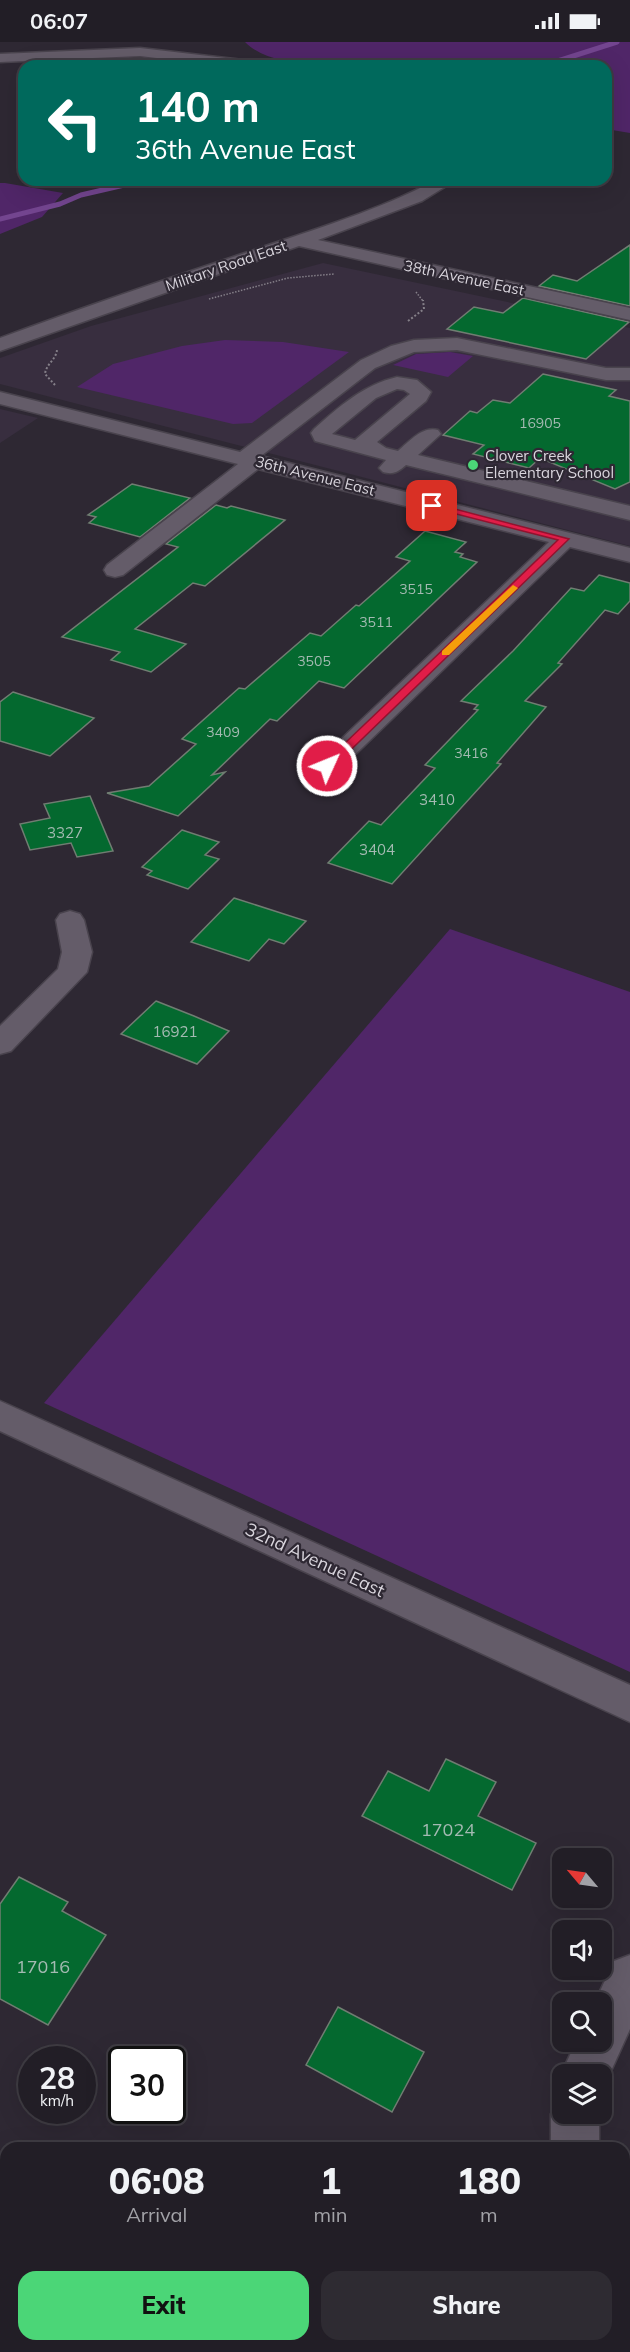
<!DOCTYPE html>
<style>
body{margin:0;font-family:Mulish,sans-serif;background:#2e2b32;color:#f1f3f6;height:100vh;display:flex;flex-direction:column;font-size:22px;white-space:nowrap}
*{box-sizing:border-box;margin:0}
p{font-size:20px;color:#a2a2a7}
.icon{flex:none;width:33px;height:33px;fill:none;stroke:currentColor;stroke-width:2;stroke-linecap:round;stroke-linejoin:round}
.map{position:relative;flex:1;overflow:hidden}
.details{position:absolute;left:0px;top:2100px;width:630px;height:210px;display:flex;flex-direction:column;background:#221e26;border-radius:18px 18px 0 0;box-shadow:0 6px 24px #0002,0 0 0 2px #3f3c43}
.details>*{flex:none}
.guide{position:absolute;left:18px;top:18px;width:594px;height:126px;border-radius:18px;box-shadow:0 6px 24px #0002,0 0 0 2px #3f3c43;background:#00695c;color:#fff;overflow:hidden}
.needle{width:39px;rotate:299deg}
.buttons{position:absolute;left:552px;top:1806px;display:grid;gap:12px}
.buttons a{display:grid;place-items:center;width:60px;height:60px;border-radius:12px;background:#221e26;box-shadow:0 6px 24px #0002,0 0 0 2px #3f3c43;font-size:30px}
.speed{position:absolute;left:18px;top:2004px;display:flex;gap:12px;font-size:30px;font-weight:700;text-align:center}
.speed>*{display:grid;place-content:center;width:78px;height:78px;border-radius:50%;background:#221e26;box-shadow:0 6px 24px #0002,0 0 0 2px #3f3c43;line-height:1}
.speed small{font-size:15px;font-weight:400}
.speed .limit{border:3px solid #111;border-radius:9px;background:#fff;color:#111}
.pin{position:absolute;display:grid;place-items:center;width:51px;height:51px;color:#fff;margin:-26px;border-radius:12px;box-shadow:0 3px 9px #0006}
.me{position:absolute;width:66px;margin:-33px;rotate:46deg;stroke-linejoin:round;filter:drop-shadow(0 0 4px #0008)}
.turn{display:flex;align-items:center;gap:21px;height:126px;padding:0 18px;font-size:27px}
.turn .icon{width:78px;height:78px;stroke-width:2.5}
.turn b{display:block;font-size:42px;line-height:51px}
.eta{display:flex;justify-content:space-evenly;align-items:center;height:102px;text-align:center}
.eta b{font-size:36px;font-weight:800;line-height:42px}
.primary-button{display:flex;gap:12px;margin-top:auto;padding:12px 18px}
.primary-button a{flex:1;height:69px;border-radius:18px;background:#4bd677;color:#111;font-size:24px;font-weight:800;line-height:69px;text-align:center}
.primary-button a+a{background:#2e2b32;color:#f1f3f6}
.status{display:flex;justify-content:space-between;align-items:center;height:42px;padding:0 30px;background:#221e26;direction:ltr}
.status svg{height:16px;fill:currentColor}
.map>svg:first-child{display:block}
.built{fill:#382e3f}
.green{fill:#502668}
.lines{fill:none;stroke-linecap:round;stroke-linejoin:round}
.stream{stroke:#73458f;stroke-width:5}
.building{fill:#04692f;stroke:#707d72;stroke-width:1.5}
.minor-casing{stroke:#49434d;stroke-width:3}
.path-far1{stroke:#847f88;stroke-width:1.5;stroke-dasharray:1.5 1.5;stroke-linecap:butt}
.path{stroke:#847f88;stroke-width:2;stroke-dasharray:2 2;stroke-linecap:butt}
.minor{fill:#645c69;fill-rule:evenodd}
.route{fill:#e11d48;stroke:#92132f;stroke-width:1.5}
.slow{fill:#f59e0b}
.poi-dot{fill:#4bd677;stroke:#2e2833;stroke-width:2}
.labels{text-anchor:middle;stroke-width:4.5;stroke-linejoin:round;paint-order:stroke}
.far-number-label{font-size:14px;fill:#a4bab2}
.far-street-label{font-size:15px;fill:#d9d5dd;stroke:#2e2833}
.far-poi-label{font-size:15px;fill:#d9d5dd;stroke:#2e2833;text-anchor:start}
.number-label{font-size:15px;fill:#a4bab2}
.street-label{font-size:18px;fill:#d9d5dd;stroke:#2e2833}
.near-number-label{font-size:18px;fill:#a4bab2}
</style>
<div class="status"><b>06:07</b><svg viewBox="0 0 49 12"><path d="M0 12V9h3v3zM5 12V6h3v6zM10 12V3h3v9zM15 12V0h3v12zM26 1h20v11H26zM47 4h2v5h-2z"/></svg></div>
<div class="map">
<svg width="630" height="2310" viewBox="0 0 630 2310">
<rect width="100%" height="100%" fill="#2e2833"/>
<g class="built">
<path d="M323 221 630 286V504L0 342V316L91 284Z"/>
<path d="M0 367 38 376 0 401Z"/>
</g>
<g class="green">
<path d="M245 0H630V91L606 87V24H312C289 19 263 18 245 0Z"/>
<path d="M0 141H5L63 151 42 175 0 192Z"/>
<path d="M225 298 283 300 349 310 252 381 233 382 77 345 113 322 182 304Z"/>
<path d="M450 310 473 314 448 335 393 323 416 312Z"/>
<path d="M450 887 630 950V1630L44 1361Z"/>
</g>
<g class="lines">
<g class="stream">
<path d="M542 24 617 0"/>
<path d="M0 177 60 162 81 153 146 138"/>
</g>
</g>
<g class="building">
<path d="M630 203V264L539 244 553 233 577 239Z"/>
<path d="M523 256 629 280 586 317 447 287 474 265 503 271Z"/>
<path d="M543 332 616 348 609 354 630 359V440L615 447 540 416 529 426 473 412 484 403 443 393 470 369 477 371 493 358 510 361Z"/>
<path d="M132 442 190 456 140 495 89 481 96 475 88 473Z"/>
<path d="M216 463 227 466 231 464 285 478 205 544 193 541 135 587 186 602 151 630 111 618 120 610 62 595 178 505 166 502Z"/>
<path d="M425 489 466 500 455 510 463 512 460 515 477 520 344 646 319 639 277 679 270 677 212 733 225 730 178 774 107 751 149 744 196 702 182 697 239 646 245 647 310 591 321 594 356 563 359 564 410 519 396 515Z"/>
<path d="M599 533 630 541V559L618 572 605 568 558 621 562 622 525 659 546 665 497 721 501 722 392 842 328 821 369 779 381 783 435 726 425 723 478 668 474 667 478 663 461 659 513 609 571 546 584 549Z"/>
<path d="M13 650 94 676 50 714 0 699V660Z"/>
<path d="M90 754 113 809 77 815 71 801 30 808 20 782 50 776 44 762Z"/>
<path d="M182 788 219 800 205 813 219 817 188 847 147 833 152 829 142 825Z"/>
<path d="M234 856 306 879 284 902 269 897 249 919 191 900Z"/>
<path d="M156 959 194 974 229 989 197 1022 121 992Z"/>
<path d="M446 1717 496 1740 478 1774 536 1801 512 1848 362 1774 388 1729 429 1749Z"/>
<path d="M19 1835 68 1860 62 1869 106 1893 48 1983 0 1957V1862Z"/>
<path d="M338 1965 424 2010 392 2070 306 2023Z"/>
</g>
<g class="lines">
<g class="minor-casing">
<g id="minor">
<path d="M140 6 261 20 268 24H223L140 14 0 20V12Z"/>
<path d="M436 138H456L422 159 318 198 630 266V278L299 204 0 309V296C81 266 163 238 245 211 309 189 375 170 436 138Z"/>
<path d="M457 296 606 326H630V338H606L457 308 414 310 375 326 261 414 630 506V520L570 505 336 731 327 733 318 731 314 725 318 719 549 500 258 427 123 533 115 535 107 533 104 528 107 523 238 422 0 362V350L240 410 361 318 391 304 414 298Z"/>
<path d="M397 335 417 338 431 350 426 359 377 400 386 406 398 409C410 399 422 384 438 388L441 392 418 413 630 464V478L406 423C398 430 393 433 383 430L379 426 386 418 315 399 311 391 314 387C340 364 363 343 397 335ZM397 347 404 348 410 352 355 398 332 392 376 356Z"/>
<path d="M70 869 80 872 84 878 92 910 87 930 11 1009 0 1012V984L58 927 62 910 56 878 60 872Z"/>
<path d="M0 1359 630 1643V1680L0 1389Z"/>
<path d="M630 1913V1987L602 2049V2032H562V2035L561 2032 576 2000H602V1960H595L614 1919Z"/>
<path d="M562 2053V2072H599V2106H551V2072L558 2055Z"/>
<path d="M624 2164 630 2167V2219L624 2216Z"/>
</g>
</g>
<g class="path-far1">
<path d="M416 250 423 259"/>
<path d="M209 257 288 236 334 232"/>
</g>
<g class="path">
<path d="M408 279 424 267 423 258"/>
<path d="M55 343 45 332C46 322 57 317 57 307"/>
</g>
<use href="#minor" class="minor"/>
</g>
<path class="route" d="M432 461 569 497 331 727H323V722L558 498 429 465 427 464Z"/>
<path class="slow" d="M513 543 518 546 516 548 449 613H442V609Z"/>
<circle class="poi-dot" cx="473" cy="423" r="6"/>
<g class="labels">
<g class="far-number-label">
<text x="540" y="386">16905</text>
<text x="416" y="552">3515</text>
<text x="376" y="585">3511</text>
<text x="314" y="624">3505</text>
<text x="223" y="695">3409</text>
<text x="471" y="716">3416</text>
</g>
<g class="far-street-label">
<text transform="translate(226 224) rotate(-19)" y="5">Military Road East</text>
<text transform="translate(464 236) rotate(12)" y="5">38th Avenue East</text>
<text transform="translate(315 434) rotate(14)" y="5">36th Avenue East</text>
</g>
<g class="far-poi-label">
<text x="485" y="419">Clover Creek<tspan x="485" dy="17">Elementary School</tspan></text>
</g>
<g class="number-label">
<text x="437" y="763">3410</text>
<text x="65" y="796">3327</text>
<text x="377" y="813">3404</text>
<text x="175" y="995">16921</text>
</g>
<g class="street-label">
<text transform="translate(315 1518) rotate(25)" y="6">32nd Avenue East</text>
</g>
<g class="near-number-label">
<text x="448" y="1794">17024</text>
<text x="43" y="1931">17016</text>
</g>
</g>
</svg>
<div class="buttons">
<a><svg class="needle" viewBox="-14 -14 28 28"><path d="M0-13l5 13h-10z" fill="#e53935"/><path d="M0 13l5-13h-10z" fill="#a2a2a7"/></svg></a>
<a><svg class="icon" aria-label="sound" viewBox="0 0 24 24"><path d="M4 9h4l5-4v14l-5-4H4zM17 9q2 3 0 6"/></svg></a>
<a><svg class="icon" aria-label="search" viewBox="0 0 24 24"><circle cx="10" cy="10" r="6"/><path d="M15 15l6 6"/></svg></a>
<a><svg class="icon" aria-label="layers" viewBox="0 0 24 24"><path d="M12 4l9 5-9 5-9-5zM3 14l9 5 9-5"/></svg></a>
</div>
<div class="speed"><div>28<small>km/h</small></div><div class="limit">30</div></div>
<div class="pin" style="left:432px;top:464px;background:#d93025"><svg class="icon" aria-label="arrive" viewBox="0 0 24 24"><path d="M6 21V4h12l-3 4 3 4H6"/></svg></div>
<svg class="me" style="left:327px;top:724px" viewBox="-20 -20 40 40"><circle r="17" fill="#e11d48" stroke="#fff" stroke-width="3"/><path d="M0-11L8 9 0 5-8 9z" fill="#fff"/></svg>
<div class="guide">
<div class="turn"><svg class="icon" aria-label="left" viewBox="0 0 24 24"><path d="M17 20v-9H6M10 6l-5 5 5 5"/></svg><div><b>140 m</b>36th Avenue East</div></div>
</div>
<section class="details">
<div class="eta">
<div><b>06:08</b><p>Arrival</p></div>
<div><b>1</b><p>min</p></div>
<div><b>180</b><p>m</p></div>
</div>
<div class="primary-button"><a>Exit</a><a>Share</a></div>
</section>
</div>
